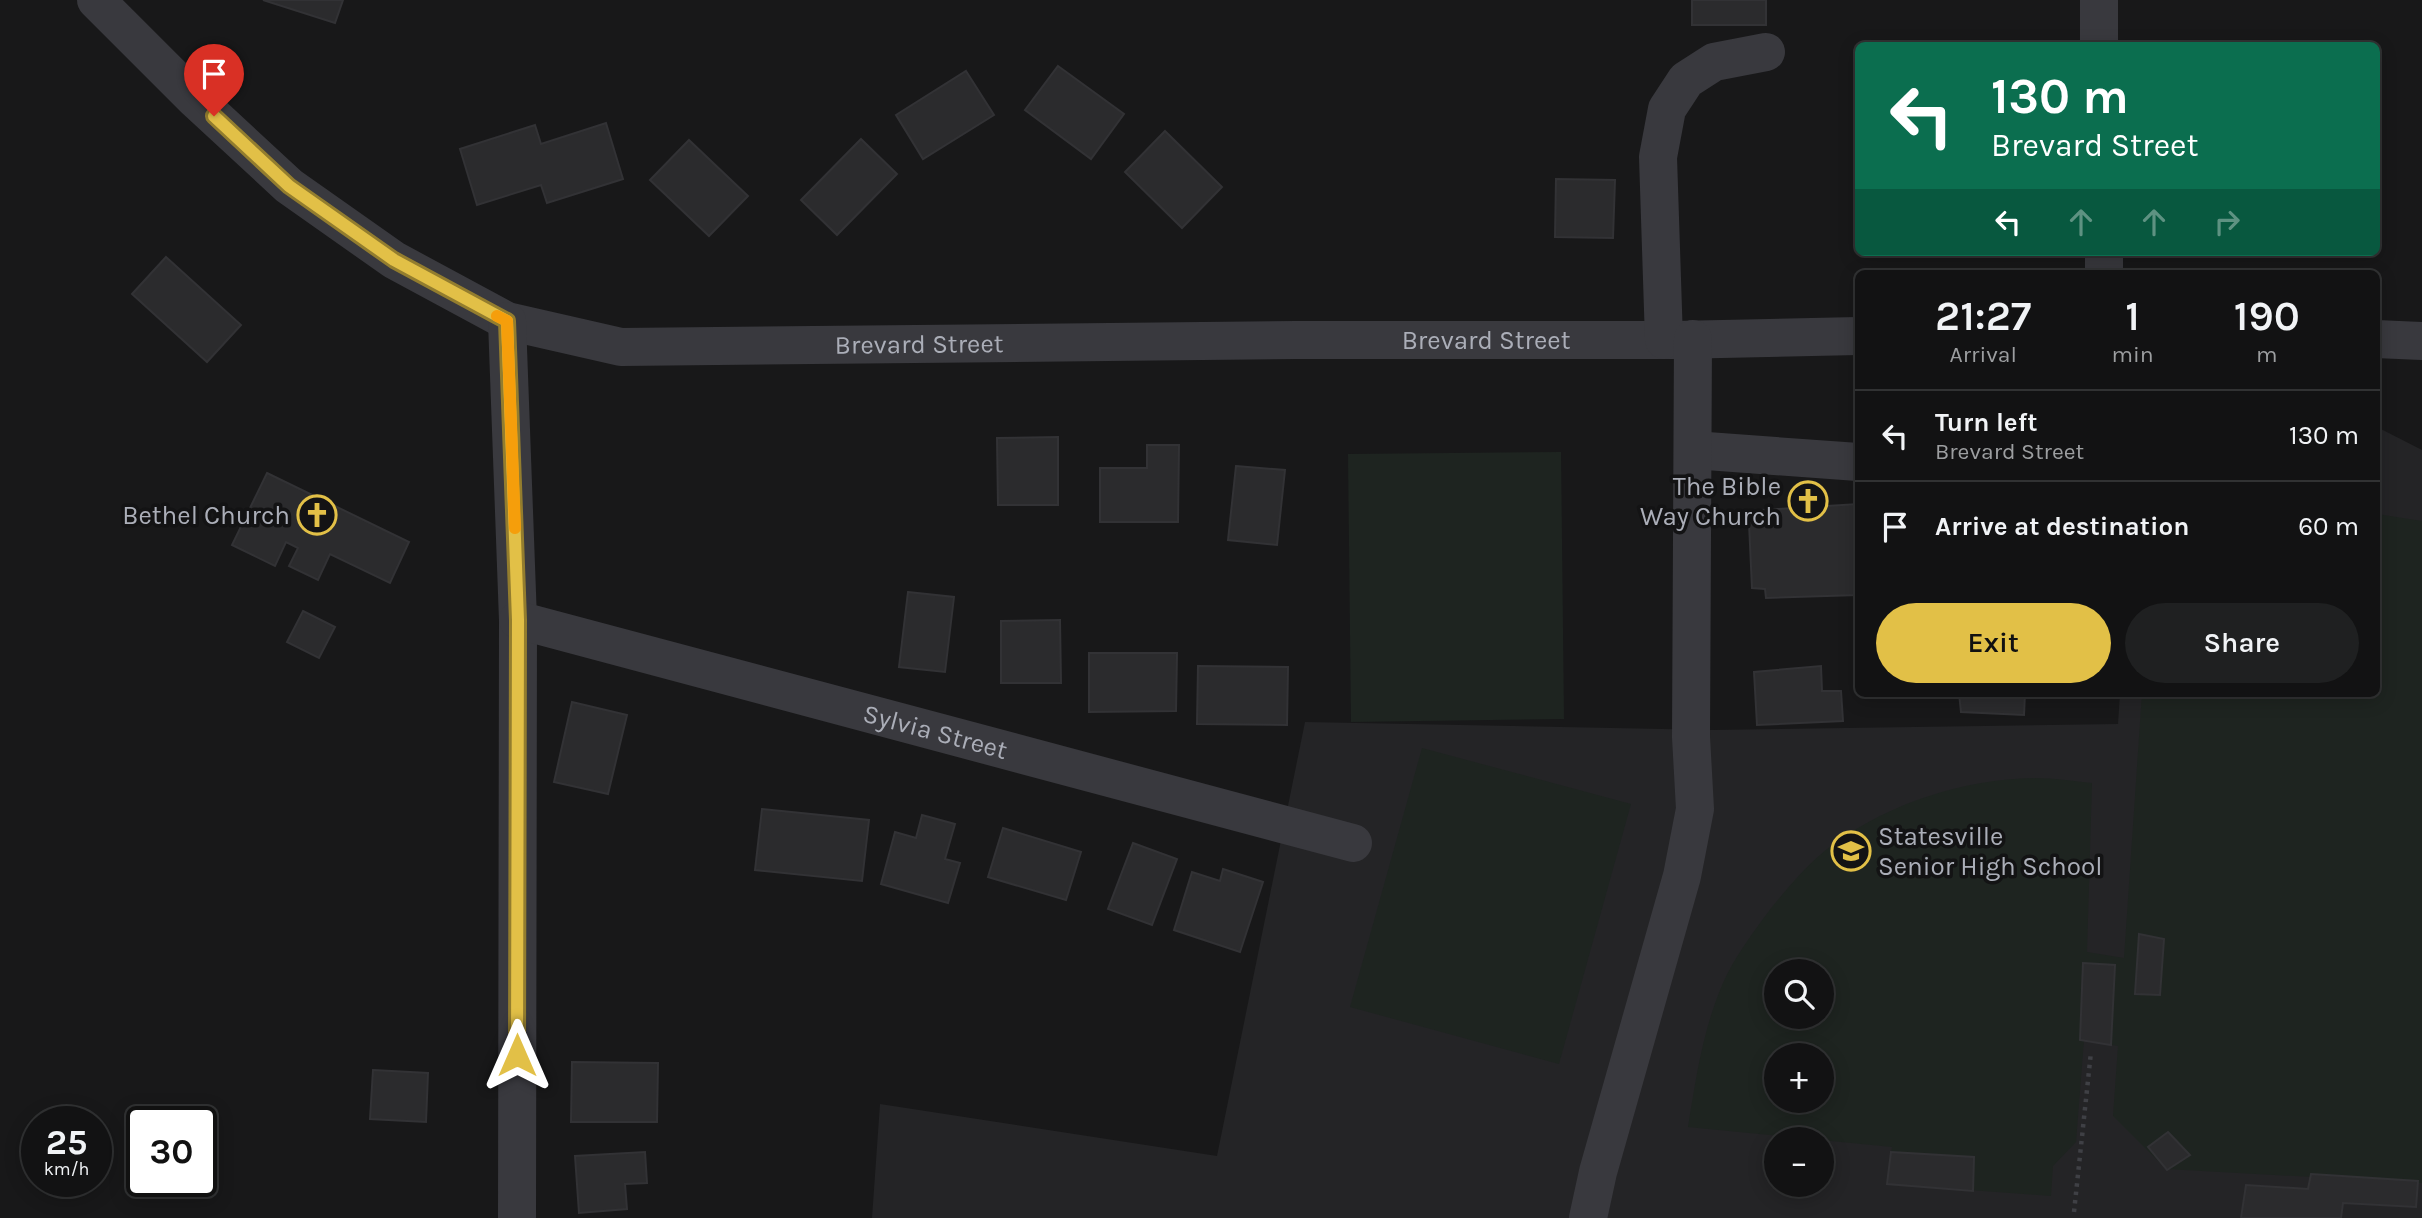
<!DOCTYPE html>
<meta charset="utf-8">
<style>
body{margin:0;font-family:Karla,sans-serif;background:#1f2021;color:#f1f3f6;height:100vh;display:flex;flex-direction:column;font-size:26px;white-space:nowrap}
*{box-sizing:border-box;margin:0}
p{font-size:23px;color:#9c9ea0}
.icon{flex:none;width:38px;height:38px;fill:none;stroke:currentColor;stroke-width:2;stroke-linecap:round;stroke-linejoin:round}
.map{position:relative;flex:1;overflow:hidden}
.side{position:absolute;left:1855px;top:270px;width:525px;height:427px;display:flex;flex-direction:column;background:#121213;border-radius:10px;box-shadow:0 4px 18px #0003,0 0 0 2px #313233}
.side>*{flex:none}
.top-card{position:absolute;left:1855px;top:42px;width:525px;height:214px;border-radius:10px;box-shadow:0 4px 18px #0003,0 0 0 2px #313233;background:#0b6e4f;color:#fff;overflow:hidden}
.fabs{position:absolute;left:1764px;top:959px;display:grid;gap:14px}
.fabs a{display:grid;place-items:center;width:70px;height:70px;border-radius:50%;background:#121213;box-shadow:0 4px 18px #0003,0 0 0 2px #313233;font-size:35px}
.speed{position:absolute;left:21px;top:1106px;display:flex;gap:14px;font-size:35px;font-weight:700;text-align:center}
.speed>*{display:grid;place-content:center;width:91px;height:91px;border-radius:50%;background:#121213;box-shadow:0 4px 18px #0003,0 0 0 2px #313233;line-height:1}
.speed small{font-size:18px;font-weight:400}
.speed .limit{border:4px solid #111;border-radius:10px;background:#fff;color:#111}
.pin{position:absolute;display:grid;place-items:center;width:60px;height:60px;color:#fff;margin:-72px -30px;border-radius:50% 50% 50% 0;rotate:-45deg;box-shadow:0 0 7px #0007}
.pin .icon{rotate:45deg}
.me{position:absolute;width:77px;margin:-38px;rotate:0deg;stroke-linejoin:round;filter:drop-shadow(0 0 5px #0008)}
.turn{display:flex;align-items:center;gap:24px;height:147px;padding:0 21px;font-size:32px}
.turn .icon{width:91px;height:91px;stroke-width:2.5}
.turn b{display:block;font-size:49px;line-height:60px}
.lanes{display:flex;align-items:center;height:66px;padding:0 21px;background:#0003;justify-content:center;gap:35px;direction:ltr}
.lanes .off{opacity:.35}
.eta{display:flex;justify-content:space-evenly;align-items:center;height:119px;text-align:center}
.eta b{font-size:42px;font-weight:600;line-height:49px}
.primary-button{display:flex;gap:14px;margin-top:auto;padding:14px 21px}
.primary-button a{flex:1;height:80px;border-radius:42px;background:#e2c047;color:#111;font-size:28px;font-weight:600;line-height:80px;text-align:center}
.primary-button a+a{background:#1f2021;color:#f1f3f6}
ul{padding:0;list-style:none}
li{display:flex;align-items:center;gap:21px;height:91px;padding:0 21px;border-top:2px solid #313233}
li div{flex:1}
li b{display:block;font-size:26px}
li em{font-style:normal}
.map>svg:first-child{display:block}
.built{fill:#242426;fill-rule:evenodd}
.green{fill:#1e2420;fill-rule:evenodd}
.building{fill:#2b2b2d;stroke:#323235;stroke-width:2}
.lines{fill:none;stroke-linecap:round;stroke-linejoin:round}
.path{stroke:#3f4045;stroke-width:4.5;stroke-dasharray:3.5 5;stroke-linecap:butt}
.minor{stroke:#39393e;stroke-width:38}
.route-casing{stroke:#937d2e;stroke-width:18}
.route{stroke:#e2c047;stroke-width:12}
.slow{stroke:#f59e0b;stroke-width:12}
.labels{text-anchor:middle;stroke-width:7;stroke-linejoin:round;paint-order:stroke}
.street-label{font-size:26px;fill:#abaeb8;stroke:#131314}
.poi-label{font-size:26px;fill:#abaeb8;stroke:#131314;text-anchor:end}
</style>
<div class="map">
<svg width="2422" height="1218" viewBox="0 0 2422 1218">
<rect width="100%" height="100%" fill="#181819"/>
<path class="built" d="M2377 427 2422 450V1218H872L880 1104 1217 1156 1305 722 1713 730 2118 724 2120 693H2376ZM1776 971H1822V1017H1776ZM1776 1055H1822V1101H1776ZM1776 1139H1822V1185H1776Z"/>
<g class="green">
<path d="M1561 452 1564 719 1351 722 1348 454Z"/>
<path d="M2377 514 2422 521V1183L2166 1169 2113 1116 2118 1046 2084 1040 2076 1142 2053 1166 2051 1196 1887 1184 1892 1147 1688 1127C1696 1078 1703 1029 1723 983 1735 956 1754 931 1772 907 1790 885 1811 860 1835 843 1891 803 1964 779 2034 778 2053 778 2073 781 2092 783L2087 952 2124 958 2142 693H2376ZM1776 971H1822V1017H1776ZM1776 1055H1822V1101H1776Z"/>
<path d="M1422 748 1631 804 1559 1064 1350 1007Z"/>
</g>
<g class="building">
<path d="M263 0H343L335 23Z"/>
<rect x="1692" y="0" width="74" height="25"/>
<path d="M1058 66 1124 114 1091 159 1025 110Z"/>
<path d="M966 71 994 115 923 159 896 115Z"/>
<path d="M606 123 623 179 547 203 541 185 477 205 460 149 535 125 541 144Z"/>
<path d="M1165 131 1222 187 1182 228 1125 172Z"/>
<path d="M861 139 897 174 837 235 801 200Z"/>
<path d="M689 140 748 196 709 236 650 180Z"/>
<path d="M1556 179 1615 180 1613 238 1555 237Z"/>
<path d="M166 257 241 325 207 362 132 294Z"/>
<path d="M1058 437V505H998L997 438Z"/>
<path d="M1147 445H1179L1178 522H1100V468H1147Z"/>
<path d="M1236 466 1285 470 1277 545 1228 540Z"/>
<path d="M267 473 409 542 390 583 330 554 318 580 289 566 298 548 286 542 275 566 232 545Z"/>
<path d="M1858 504V595L1766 598 1765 589 1752 588 1749 523 1763 521 1762 510Z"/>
<path d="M908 592 954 597 945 672 899 667Z"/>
<path d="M303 611 335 627 319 658 287 642Z"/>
<path d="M1060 620 1061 683H1001V621Z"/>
<path d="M1089 653H1177L1176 711 1089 712Z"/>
<path d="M1198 666 1288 667 1287 725 1197 724Z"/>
<path d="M1821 666 1822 691H1841L1843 721 1757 725 1754 672Z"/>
<path d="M1959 693H2025L2024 715 1961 712Z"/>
<path d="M572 702 627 715 608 794 554 782Z"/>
<path d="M762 809 869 820 862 881 755 870Z"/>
<path d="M922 815 955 824 945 859 960 863 948 903 881 884 895 832 916 838Z"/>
<path d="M1003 828 1081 852 1066 900 988 877Z"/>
<path d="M1133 843 1177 859 1152 925 1108 909Z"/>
<path d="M1223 869 1263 882 1240 952 1174 930 1192 872 1220 881Z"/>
<path d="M2139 934 2164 939 2160 995 2135 994Z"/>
<path d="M2083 963 2115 965 2111 1045 2080 1040Z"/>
<path d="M572 1062 658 1063 657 1122H571Z"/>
<path d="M373 1070 428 1073 426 1122 370 1119Z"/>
<path d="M2168 1132 2190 1155 2167 1170 2148 1147Z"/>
<path d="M645 1152 647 1183 625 1184 627 1209 579 1213 575 1156Z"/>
<path d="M1891 1152 1974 1157 1973 1191 1887 1184Z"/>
<path d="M2311 1174 2418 1181 2416 1207 2343 1203 2341 1218H2241L2246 1185 2308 1189Z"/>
</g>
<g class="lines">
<path class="path" d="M2074 1212 2091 1052"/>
<g class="minor">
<path id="s1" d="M96 0 195 99 289 186 394 260 507 321 621 347 1296 340H1675L1858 336"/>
<path d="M2099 0V46"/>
<path d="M2104 252V273"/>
<path d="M507 321 518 620 517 1218"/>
<path d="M2376 339 2422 341"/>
<path d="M1664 340 1658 157 1667 109 1686 80 1714 62 1766 52"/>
<path d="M1693 450 1858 462"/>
<path id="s2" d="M518 620 1353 843"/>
<path d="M1588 1218 1598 1172 1682 876 1695 809 1691 737 1693 339"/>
</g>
</g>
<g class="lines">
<g class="route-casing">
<path id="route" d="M214 116 289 186 394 260 507 321 518 620 517 1055"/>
</g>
<use href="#route" class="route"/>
<path class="slow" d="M497 316 507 321 515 528"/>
</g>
<defs>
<g id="church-ring" transform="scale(2.0125)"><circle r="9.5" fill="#131314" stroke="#e2c047" stroke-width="1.5"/><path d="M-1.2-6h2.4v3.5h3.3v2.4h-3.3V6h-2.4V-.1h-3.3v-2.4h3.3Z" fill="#e2c047"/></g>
<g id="school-ring" transform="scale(2.0125)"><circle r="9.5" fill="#131314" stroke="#e2c047" stroke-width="1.5"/><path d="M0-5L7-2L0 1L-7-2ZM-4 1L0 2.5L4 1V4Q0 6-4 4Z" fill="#e2c047"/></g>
</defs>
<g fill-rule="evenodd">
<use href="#church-ring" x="1808" y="501"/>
<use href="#church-ring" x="317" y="515"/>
<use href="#school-ring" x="1851" y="851"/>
</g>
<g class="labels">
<g class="street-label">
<text dy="9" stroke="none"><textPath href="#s1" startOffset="1507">Brevard Street</textPath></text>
<text dy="9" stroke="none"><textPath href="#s1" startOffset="940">Brevard Street</textPath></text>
<text dy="9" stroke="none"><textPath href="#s2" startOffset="432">Sylvia Street</textPath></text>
</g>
<g class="poi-label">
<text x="1781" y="495">The Bible<tspan x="1781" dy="30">Way Church</tspan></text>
<text x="290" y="524">Bethel Church</text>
<text x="1878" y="845" text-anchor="start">Statesville<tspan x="1878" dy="30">Senior High School</tspan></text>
</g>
</g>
</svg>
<div class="fabs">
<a><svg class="icon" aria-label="search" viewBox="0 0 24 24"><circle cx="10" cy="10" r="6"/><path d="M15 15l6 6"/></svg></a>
<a>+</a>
<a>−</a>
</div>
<div class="speed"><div>25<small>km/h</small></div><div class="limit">30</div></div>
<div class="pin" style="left:214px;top:116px;background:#d93025"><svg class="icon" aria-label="arrive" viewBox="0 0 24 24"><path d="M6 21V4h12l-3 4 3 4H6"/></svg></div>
<svg class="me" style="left:517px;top:1055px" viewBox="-20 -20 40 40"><path d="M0-17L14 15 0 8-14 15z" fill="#e2c047" stroke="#fff" stroke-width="4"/></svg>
<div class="top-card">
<div class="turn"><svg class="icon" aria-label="left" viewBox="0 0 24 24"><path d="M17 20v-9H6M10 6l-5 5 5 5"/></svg><div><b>130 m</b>Brevard Street</div></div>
<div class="lanes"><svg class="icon" aria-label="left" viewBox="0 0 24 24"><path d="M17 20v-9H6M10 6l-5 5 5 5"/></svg><svg class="icon off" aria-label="ahead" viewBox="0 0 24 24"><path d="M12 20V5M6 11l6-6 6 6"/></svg><svg class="icon off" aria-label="ahead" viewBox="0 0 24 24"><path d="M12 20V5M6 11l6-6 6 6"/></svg><svg class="icon off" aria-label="right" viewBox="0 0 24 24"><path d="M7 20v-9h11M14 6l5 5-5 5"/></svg></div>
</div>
<section class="side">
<div class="eta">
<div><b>21:27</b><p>Arrival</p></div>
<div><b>1</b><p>min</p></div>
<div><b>190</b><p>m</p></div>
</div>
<ul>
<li><svg class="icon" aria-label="left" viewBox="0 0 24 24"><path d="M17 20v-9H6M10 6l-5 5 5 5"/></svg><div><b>Turn left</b><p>Brevard Street</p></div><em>130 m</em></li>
<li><svg class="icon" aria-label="arrive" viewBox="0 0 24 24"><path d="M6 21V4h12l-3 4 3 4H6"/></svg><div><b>Arrive at destination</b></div><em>60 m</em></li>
</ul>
<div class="primary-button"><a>Exit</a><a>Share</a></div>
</section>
</div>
